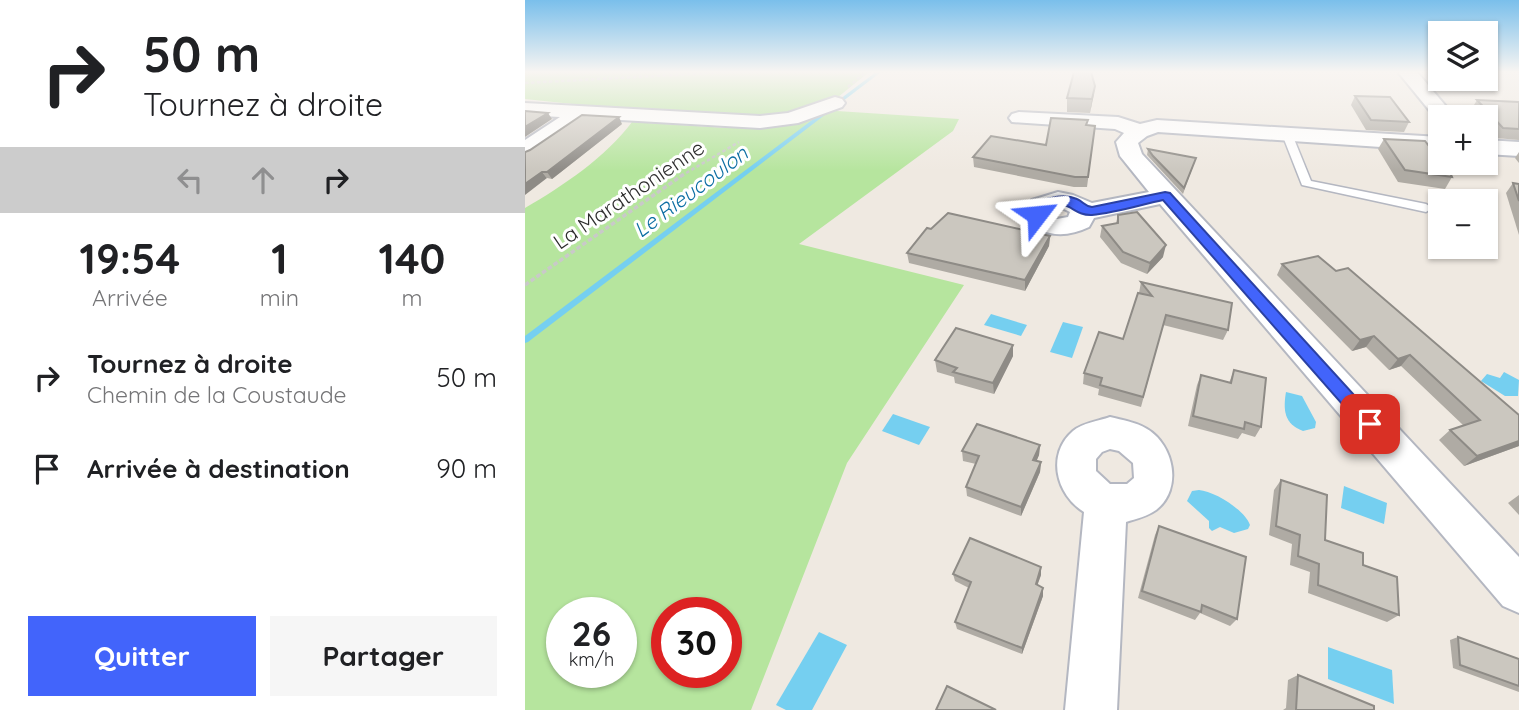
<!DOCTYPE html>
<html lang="fr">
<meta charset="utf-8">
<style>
body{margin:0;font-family:Quicksand,sans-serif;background:#f6f6f6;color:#202124;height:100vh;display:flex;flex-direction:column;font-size:26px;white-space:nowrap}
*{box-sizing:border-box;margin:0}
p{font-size:23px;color:#757577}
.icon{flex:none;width:38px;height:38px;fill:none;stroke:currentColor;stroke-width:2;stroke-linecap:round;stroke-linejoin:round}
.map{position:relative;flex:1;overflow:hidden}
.sheet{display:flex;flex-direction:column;background:#fff;width:525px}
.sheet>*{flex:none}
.hud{background:#fff;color:#202124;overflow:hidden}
.buttons{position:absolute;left:903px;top:21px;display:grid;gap:14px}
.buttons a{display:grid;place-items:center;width:70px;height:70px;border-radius:0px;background:#fff;box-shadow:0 2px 5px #0004;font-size:35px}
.speed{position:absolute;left:21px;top:597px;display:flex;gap:14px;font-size:35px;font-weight:700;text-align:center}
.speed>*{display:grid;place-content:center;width:91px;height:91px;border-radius:50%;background:#fff;box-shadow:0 2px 5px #0004;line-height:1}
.speed small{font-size:18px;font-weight:400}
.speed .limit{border:10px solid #d22;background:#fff;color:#111}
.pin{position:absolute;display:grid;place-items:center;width:60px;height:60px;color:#fff;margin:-30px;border-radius:14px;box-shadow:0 4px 10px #0006}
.me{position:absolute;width:77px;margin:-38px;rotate:61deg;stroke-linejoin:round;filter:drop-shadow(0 0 5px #0008)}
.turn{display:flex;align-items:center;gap:24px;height:147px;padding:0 28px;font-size:32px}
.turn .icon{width:91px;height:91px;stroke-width:2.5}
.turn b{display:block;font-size:49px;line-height:60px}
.lanes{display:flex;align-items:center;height:66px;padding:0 28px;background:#0003;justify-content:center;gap:35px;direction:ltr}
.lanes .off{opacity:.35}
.eta{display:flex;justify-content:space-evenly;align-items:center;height:119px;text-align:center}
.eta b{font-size:42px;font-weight:800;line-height:49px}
.primary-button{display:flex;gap:14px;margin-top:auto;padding:14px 28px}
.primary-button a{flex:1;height:80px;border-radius:0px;background:#4264fb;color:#fff;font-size:28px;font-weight:800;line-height:80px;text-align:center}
.primary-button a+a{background:#f6f6f6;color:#202124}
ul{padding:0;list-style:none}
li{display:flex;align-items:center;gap:21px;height:91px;padding:0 28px}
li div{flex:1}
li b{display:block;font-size:26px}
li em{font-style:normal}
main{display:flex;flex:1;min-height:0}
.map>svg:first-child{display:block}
.green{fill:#b6e59e;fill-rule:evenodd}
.water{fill:#75cff0}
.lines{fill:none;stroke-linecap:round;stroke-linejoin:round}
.stream{fill:#75cff0;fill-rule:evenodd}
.service-casing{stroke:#b4b7c1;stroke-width:3}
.minor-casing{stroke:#b4b7c1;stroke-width:4}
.path-far1{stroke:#c9c9c9;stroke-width:2.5;stroke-dasharray:3.5 2.5;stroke-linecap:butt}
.path{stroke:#c9c9c9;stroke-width:3.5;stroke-dasharray:4.5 2.5;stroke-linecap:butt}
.service{fill:#fff;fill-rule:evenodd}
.minor{fill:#fff;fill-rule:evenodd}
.wall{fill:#afaba4}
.shaded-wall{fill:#8e8b86}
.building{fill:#cbc7bf;stroke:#8e8b86;stroke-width:2}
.route{fill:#4264fb;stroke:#2b41a3;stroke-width:2}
.labels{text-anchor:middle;stroke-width:6;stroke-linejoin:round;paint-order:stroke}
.far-water-label{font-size:21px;font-style:italic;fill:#0d6fa3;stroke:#fff}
.far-street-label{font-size:21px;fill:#2e2e2e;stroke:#fff}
</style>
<main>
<section class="sheet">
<div class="hud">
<div class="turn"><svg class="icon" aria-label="right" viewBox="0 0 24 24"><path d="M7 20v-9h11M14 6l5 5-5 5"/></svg><div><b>50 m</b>Tournez à droite</div></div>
<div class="lanes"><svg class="icon off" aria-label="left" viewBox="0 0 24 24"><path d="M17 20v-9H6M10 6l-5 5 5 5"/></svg><svg class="icon off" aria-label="ahead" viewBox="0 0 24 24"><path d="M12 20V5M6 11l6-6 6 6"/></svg><svg class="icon" aria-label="right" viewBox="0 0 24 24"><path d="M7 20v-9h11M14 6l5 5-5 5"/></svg></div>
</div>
<div class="eta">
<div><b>19:54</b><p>Arrivée</p></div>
<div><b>1</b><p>min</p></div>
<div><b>140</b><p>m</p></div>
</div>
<ul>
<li><svg class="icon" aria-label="right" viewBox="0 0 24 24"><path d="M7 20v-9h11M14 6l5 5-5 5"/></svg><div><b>Tournez à droite</b><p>Chemin de la Coustaude</p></div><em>50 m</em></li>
<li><svg class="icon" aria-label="arrive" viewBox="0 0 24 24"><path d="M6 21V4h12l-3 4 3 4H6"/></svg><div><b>Arrivée à destination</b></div><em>90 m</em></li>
</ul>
<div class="primary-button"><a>Quitter</a><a>Partager</a></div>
</section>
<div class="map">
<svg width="994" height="710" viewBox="0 0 994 710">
<rect width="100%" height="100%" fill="#efe9e1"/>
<path class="green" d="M0 72H344L297 110 434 119 428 131 274 244 439 285 322 463 226 710H0V208C38 186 81 157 107 122L202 128 207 125 251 120 114 111 0 99ZM37 612H96V672H37ZM142 612H201V672H142Z"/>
<g class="water">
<path d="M466 314 502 325 496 336 459 325Z"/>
<path d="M538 322 558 327 547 358 525 352Z"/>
<path d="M979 372 994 380 993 396H980L956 381 962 374 975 378Z"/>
<path d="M761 392 777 396 791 422 790 428 778 431C759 424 758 410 761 392Z"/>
<path d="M368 414 405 427 394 445 357 431Z"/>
<path d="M819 486 862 503 859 524 816 508Z"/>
<path d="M674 490C689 491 720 510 725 525L723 529 709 533 695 527 687 531 684 528V521L662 501 667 491Z"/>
<path d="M294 632 322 645 287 710H261L251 705Z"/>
<path d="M803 647 867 670 869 704 803 679Z"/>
</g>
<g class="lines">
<path class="stream" d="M351 72H356L3 342 0 343V336Z"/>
<g class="service-casing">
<path id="service" d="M762 131 767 134 786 181 901 204 907 208 901 212 777 185 757 134Z"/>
</g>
<g class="minor-casing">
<g id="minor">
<path d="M873 72H892L930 117H915V122L913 121Z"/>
<path d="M310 97 317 99 320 103 317 107 273 123 235 128 61 118 8 155 0 157V140L35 117 0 115V103L235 116 263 113Z"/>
<path d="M494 112 593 117 615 124 632 120 915 137V151L633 132 622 136 613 143 617 154 994 557V613L978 606 635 204 569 218 564 227C541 238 515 238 499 215L507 200 533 192 548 195 567 203 624 192 595 156 591 142 599 133 590 129 487 122 484 118 487 114ZM535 207 545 212 543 217 532 219 525 214 527 209Z"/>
<path d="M961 140 994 142V156L961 154Z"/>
<path d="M585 417C597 420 611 422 622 429 649 445 658 489 631 510 623 516 611 519 601 522L592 710H540L559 512C531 495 521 454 548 431 557 423 574 421 585 417ZM585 449 594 451 608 463 609 478 602 484H585L571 471V459L577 452Z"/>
</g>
</g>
<g class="path-far1">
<path d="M0 83 203 72"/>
<path d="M323 87 341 72"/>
<path d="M156 176 214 142"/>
</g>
<path class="path" d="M0 285 159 174"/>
<use href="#service" class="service"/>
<use href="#minor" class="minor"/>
</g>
<g class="wall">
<path d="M570 86 565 113 542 112V98Z"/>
<path d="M830 96 884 122 879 132 841 130 826 105Z"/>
<path d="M952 100 994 102V140L971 138 961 126V117H952L946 110Z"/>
<path d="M563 120 562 125 570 126 562 187H549L449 167 448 157 521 145Z"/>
<path d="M97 124 27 179 22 178 0 152Z"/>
<path d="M859 139 927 177 920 189 873 182 853 149Z"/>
<path d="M623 149 671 158 658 194 622 155Z"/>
<path d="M994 152V163L990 158Z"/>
<path d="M988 183 994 184V235L981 193Z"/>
<path d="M593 215 638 257 622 274 596 263 575 237 577 226 591 223Z"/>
<path d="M406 229 525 236 524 246 500 291 384 263 382 253Z"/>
<path d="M793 256 994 446 939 466 914 440 925 430 938 425 876 366 864 370 841 347 827 351 752 275 757 264Z"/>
<path d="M616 282 703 330 698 340 638 325 616 407 573 395 574 389 558 384 559 373 598 339 614 293Z"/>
<path d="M488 345V356L469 394 430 383 429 377 412 372 410 360Z"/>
<path d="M709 370 736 427 730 437 717 433 713 439 663 426 672 385 676 375 704 383Z"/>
<path d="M515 445 514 455 511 461 516 462 515 472 496 516 442 496 441 487 451 464 438 461 437 451Z"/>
<path d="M756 480 800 540 838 565 874 615 862 622 783 593 785 572 765 565 767 544 744 535 749 490Z"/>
<path d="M994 495V515L983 503Z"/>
<path d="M634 526 712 619 705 626 675 613 670 620 613 598 630 535Z"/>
<path d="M516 567V575L512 585 518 596 497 654 432 629 430 622 444 588 430 581 428 574Z"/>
<path d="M933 637 994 659V692L928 668 925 640Z"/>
<path d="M773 675 849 710H758L761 708 763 680Z"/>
</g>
<g class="shaded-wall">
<path d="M570 86 568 99 565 113 567 99Z"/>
<path d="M23 113 27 119 0 137V127Z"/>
<path d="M94 117 97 124 27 179 22 172Z"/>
<path d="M17 172 22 178 0 195V184Z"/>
<path d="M525 236 524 246 500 291V280Z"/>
<path d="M641 245 638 257 622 274 625 263Z"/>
<path d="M849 336 841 347 827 351 835 340Z"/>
<path d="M488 345V356L469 394 468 383Z"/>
<path d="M885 355 876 366 864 370 873 359Z"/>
<path d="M994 441V446L939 466 952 456Z"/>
<path d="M515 445 514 455 508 470V460Z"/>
<path d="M516 462 515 472 496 516V507Z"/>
<path d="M516 567V575L510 592 511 584Z"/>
<path d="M518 588V596L497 654V648Z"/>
</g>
<g class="building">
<path d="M549 72H566L570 86 567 99 542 98Z"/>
<path d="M830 96 865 97 884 122 846 120Z"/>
<path d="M952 100 994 102V129L978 128Z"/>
<path d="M0 111 23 113 0 127Z"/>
<path d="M57 115 94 117 22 172H17L0 184V152L5 150Z"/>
<path d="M526 118 563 120 561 125 570 126 563 177H550L448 157 466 136 521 145Z"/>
<path d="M859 139 900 141 904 146 915 148V163H921L927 177 880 170Z"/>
<path d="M623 149 671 158 659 188 628 156Z"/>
<path d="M988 183 994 184V201Z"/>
<path d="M612 212 641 245 625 263 598 252 577 226 593 223V215Z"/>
<path d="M423 213 525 236 500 280 382 253 402 228 406 229Z"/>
<path d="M793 256 811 271 823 268 994 415V441L952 456 925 430 955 420 885 355 873 359 849 336 835 340 757 264Z"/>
<path d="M616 282 707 303 703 330 641 315 618 397 575 385 577 378 559 373 574 332 598 339 613 293 627 296Z"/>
<path d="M431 328 488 345 468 383 428 372 432 368 410 360Z"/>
<path d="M709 370 741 378 736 427 720 422 719 429 668 416 676 375 706 383Z"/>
<path d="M452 424 515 445 508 460 516 462 496 507 441 487 454 456 437 451Z"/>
<path d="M756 480 802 495 800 540 838 553V565L872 577 874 615 793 585 794 564 773 556 775 535 751 526Z"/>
<path d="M634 526 721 557 712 619 677 605 676 612 617 591Z"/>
<path d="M445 538 516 567 511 584 518 588 497 648 430 622 446 582 428 574Z"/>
<path d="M933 637 994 659V686L935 665Z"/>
<path d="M773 675 849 706V710H771Z"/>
<path d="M422 686 471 710H411Z"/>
</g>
<linearGradient id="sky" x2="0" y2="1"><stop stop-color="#7abfeb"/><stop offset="0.42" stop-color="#f8f5f2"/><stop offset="1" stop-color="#f8f5f2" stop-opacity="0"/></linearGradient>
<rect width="994" height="171" fill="url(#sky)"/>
<path class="route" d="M640 192 645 193 851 419 854 424 851 429 845 431 839 429 638 200C615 205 590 213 567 215 547 216 546 198 521 207L516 217H508L506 215 511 202C524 198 539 193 552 199 559 202 559 206 567 207Z"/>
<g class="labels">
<g class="far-water-label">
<text transform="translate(166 192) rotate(-37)" y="7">Le Rieucoulon</text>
</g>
<g class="far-street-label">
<text transform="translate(104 195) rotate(-34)" y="7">La Marathonienne</text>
</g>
</g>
</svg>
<div class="buttons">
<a><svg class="icon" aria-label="layers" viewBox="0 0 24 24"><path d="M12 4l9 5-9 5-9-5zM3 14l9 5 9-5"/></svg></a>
<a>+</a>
<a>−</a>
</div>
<div class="speed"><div>26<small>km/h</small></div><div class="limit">30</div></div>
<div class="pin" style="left:845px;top:424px;background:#d93025"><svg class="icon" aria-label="arrive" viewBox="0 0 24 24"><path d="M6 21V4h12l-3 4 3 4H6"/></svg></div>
<svg class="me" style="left:512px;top:215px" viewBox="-20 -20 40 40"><path d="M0-17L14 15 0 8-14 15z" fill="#4264fb" stroke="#fff" stroke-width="4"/></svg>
</div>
</main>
